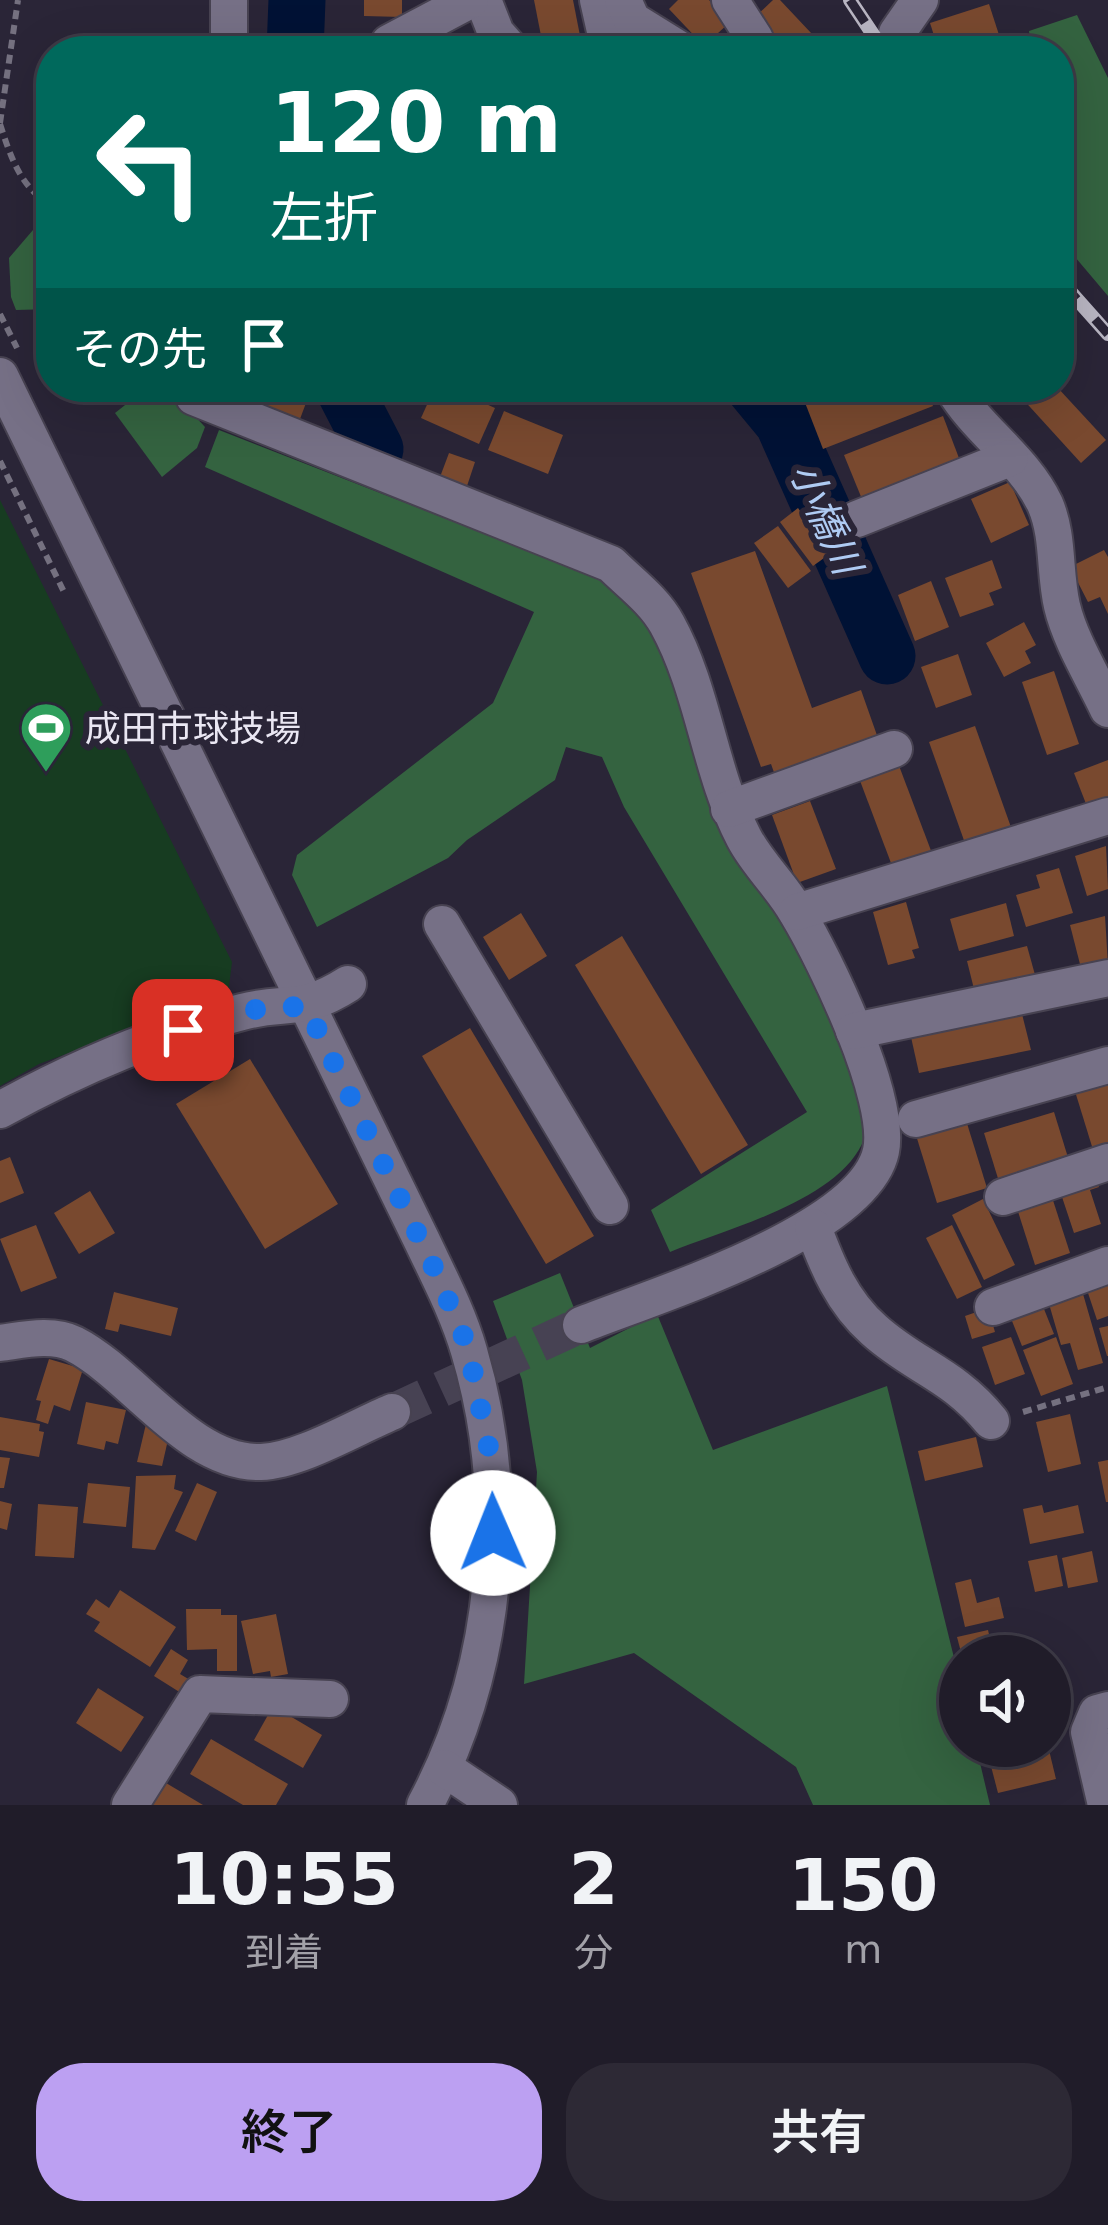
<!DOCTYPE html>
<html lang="ja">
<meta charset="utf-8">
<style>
body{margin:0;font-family:"DejaVu Sans","Noto Sans JP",sans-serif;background:#2d2935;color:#f1f3f6;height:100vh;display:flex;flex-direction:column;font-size:45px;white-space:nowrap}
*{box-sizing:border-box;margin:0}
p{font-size:39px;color:#a2a1a8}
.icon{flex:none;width:66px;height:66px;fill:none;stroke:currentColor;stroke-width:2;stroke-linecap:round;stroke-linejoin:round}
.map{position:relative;height:1805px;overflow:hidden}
.side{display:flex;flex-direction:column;background:#201c29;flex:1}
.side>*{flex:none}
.guide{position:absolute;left:36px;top:36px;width:1038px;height:366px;border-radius:48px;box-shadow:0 12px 48px #0002,0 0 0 3px #3d3a46;background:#00695c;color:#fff;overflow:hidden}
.tools{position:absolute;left:939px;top:1635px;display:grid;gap:24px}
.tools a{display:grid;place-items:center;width:132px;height:132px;border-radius:50%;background:#201c29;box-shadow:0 12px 48px #0002,0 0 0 3px #3d3a46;font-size:60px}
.pin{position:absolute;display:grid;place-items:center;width:102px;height:102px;color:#fff;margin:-51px;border-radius:24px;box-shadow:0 6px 18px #0006}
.me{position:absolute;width:132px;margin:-66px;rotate:359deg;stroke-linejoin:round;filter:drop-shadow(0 0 9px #0008)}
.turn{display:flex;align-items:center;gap:42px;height:252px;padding:0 36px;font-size:54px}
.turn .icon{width:156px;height:156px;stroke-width:2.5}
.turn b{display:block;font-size:84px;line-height:102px}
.then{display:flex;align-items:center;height:114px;padding:0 36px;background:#0003;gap:24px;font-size:45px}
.eta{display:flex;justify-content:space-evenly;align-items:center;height:204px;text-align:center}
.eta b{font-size:72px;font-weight:600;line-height:84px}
.action{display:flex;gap:24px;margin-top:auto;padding:24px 36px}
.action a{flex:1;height:138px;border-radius:48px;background:#bca0f2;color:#111;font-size:48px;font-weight:600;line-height:138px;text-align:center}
.action a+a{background:#2d2935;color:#f1f3f6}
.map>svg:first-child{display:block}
.green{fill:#173c21}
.forest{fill:#346340}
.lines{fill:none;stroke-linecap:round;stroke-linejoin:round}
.river{stroke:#001235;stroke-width:57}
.building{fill:#79492f}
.minor-tunnel{stroke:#474253;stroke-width:36;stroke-dasharray:36 18;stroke-linecap:butt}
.minor-casing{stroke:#474251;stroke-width:40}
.path{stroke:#757180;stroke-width:6;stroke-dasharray:9 6;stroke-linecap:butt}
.minor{stroke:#767086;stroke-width:36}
.rail-casing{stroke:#b9b6c3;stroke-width:14}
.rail{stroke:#2a2537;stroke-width:9;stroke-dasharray:27;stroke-linecap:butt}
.route{stroke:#1a73e8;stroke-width:21;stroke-dasharray:0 37.8}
.labels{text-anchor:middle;stroke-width:12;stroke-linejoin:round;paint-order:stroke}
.poi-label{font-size:36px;fill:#eae7f3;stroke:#2a2537;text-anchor:start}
.water-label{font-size:39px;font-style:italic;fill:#afcbf3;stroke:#2a2537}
</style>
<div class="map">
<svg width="1108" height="1805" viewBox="0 0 1108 1805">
<rect width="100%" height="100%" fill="#2a2537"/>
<path class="green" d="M0 500 232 962 228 994 39 1064 0 1086Z"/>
<g class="forest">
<path d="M1077 15 1108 78V296L1059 238V51H1031L1029 31Z"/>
<path d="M39 223 51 226V309L16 310 11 297 9 258Z"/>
<path d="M148 387H168L205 427 197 448 162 477 115 413Z"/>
<path d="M219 430 598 578 641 607 865 1088C865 1104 868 1129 862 1144 834 1202 726 1229 670 1252L651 1210 807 1112 624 807 602 757 566 747 555 780 467 840 448 858 317 927 292 875 297 855 493 703 534 612 205 467Z"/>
<path d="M560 1273 590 1348 657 1314 713 1450 887 1386 960 1682V1746H976L990 1805H813L796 1767 634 1653 524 1684 537 1472 522 1380 493 1301Z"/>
</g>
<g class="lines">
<g class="river">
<path d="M295 51 297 0"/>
<path d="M343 387 375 449"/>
<path d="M754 387 783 422 887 656"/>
</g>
</g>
<g class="building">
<path d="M364 0H402V17L364 16Z"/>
<path d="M534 0H573L583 51H544Z"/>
<path d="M678 0H709L730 22 704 46 669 9Z"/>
<path d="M773 0H780L828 51H778L783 46 755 17Z"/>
<path d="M989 4 1001 41 971 51H939L930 23Z"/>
<path d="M234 387H312L300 419 231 395Z"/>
<path d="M435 387H448L495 408 479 444 421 418Z"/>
<path d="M837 387H926L933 406 823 449 804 400Z"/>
<path d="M1029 387H1057L1106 440 1081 463 1020 396Z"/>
<path d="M504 411 563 435 548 474 488 450Z"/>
<path d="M943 416 962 466 864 504 844 455Z"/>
<path d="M449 453 475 462 467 486 440 477Z"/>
<path d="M1010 482 1029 525 991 543 971 499Z"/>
<path d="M798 508 831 553 813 566 780 522Z"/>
<path d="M778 526 811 571 788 588 754 543Z"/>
<path d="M1104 550 1108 557V614L1100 597 1088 602 1070 567Z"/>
<path d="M755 551 812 708 861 690 879 741 776 778 771 764 761 767 691 573Z"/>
<path d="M992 560 1002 588 989 593 994 605 960 617 945 578Z"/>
<path d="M931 581 949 627 915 641 898 595Z"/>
<path d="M1024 622 1036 645 1025 651 1031 663 1004 677 986 643Z"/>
<path d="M958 654 972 695 936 708 921 667Z"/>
<path d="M1054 671 1079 744 1047 755 1022 682Z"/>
<path d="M975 726 1012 830 966 846 929 742Z"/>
<path d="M1108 760V807L1090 814 1074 773Z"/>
<path d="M898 763 933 856 894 871 859 778Z"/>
<path d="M810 801 836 869 797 883 772 815Z"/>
<path d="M1106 846 1108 889 1087 896 1075 856Z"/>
<path d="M1059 868 1073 913 1026 927 1016 895 1040 888 1036 875Z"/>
<path d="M906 902 919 948 912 950 915 958 888 965 873 912Z"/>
<path d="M1006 903 1014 936 959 951 950 919Z"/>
<path d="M521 913 547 956 509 980 483 937Z"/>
<path d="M1105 916 1108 965 1082 972 1070 925Z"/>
<path d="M622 936 748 1145 701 1174 575 965Z"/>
<path d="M1027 946 1037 982 976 997 967 961Z"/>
<path d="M1022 1014 1031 1050 919 1073 911 1037Z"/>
<path d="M470 1028 594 1236 546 1264 422 1056Z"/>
<path d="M250 1059 338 1204 265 1249 176 1104Z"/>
<path d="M1108 1077V1148L1094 1153 1074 1088Z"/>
<path d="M1054 1112 1070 1164 1000 1185 984 1133Z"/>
<path d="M965 1117 987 1188 937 1203 915 1132Z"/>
<path d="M10 1157 24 1193 0 1203V1161Z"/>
<path d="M1094 1173 1099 1187 1090 1190 1101 1224 1074 1233 1060 1191Z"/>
<path d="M90 1191 115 1233 79 1254 54 1213Z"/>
<path d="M1050 1191 1070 1253 1035 1265 1015 1202Z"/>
<path d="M983 1199 1015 1265 984 1280 952 1215Z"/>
<path d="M36 1225 57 1278 21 1292 0 1239Z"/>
<path d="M952 1225 982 1287 957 1299 926 1238Z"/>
<path d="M1108 1279V1316L1097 1320 1086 1287Z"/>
<path d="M1081 1287 1103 1363 1078 1370 1070 1343 1061 1345 1047 1297Z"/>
<path d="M114 1292 178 1308 171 1336 120 1324 118 1332 105 1329Z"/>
<path d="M1040 1299 1054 1334 1022 1346 1008 1311Z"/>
<path d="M988 1308 995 1332 972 1339 965 1316Z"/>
<path d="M1108 1326V1356H1107L1099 1328Z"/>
<path d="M1011 1337 1025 1374 995 1385 982 1347Z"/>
<path d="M1056 1337 1073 1384 1041 1396 1023 1350Z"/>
<path d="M49 1359 83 1369 70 1411 54 1405 48 1424 36 1420 41 1401 36 1400Z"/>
<path d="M86 1402 126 1410 118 1444 106 1441 104 1450 77 1444Z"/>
<path d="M1070 1414 1081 1464 1048 1472 1036 1422Z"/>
<path d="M0 1417 40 1424 39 1431 44 1432 39 1457 0 1450Z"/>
<path d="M146 1424 170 1431 162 1466 137 1462Z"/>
<path d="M976 1437 983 1467 925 1481 918 1451Z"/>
<path d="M0 1457 10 1458 4 1488H0Z"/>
<path d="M1108 1460V1502H1106L1098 1462Z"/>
<path d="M176 1475 174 1489 183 1492 155 1550 132 1548 136 1476Z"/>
<path d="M88 1483 130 1487 126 1527 83 1523Z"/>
<path d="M197 1483 217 1492 196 1541 175 1531Z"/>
<path d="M0 1501 12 1504 7 1530 0 1528Z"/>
<path d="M38 1504 78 1507 74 1558 35 1556Z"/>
<path d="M1042 1505 1044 1513 1078 1505 1084 1533 1030 1544 1023 1509Z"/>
<path d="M1092 1551 1098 1582 1068 1588 1062 1558Z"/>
<path d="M1057 1555 1063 1586 1035 1592 1028 1561Z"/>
<path d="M971 1579 977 1603 999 1597 1004 1618 965 1627 955 1583Z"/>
<path d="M120 1590 176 1627 150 1667 94 1631 100 1622 86 1614 96 1599 109 1608Z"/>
<path d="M186 1609H221V1615H237V1671H217V1649L187 1650Z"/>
<path d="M276 1614 288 1674 271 1677 270 1671 253 1674 241 1621Z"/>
<path d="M988 1630 994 1656H962L957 1637Z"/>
<path d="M171 1649 188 1660 180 1674 190 1680 181 1693 154 1676Z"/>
<path d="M98 1688 144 1717 121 1752 76 1723Z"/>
<path d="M273 1706 322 1735 303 1768 254 1740Z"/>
<path d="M211 1739 288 1784 276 1805H243L190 1774Z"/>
<path d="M1048 1746 1056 1779 998 1793 986 1747Z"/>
<path d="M161 1780 203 1805H146Z"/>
</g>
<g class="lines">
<path class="minor-tunnel" d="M392 1412 581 1325"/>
<g class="minor-casing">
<g id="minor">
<path d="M483 0 496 33 512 51"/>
<path d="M598 0 607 40 615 51"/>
<path d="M623 0 632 20 682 51"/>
<path d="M730 0 755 39 739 51"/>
<path d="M897 33 920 0"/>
<path d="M389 43 470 0"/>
<path d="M229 51V0"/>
<path d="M0 376 422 1241C439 1277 458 1313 469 1351 513 1500 498 1668 425 1805"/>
<path d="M190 387 194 397 611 564C630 583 654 600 667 624 704 691 709 771 744 838 758 865 782 886 797 913 826 961 892 1098 881 1151 864 1232 653 1296 581 1325"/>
<path d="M952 387C977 430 1024 459 1045 504 1059 536 1054 572 1062 606 1070 640 1093 677 1108 709"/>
<path d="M857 519 1010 458"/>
<path d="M729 809 894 749"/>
<path d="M797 912 1108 816"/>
<path d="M442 924 610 1206"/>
<path d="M854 1031 1108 978"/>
<path d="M0 1110C76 1068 158 1033 242 1012 287 1000 301 1014 348 984"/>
<path d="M916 1119 1108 1065"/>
<path d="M1003 1197 1108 1162"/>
<path d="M813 1227C827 1265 842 1302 874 1330 915 1367 953 1374 991 1421"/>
<path d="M993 1307 1108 1265"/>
<path d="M0 1343C23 1340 52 1333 74 1344 133 1374 189 1464 261 1462 299 1461 356 1427 392 1412"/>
<path d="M444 1768 499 1805"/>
<path d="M130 1805 200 1694 330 1699"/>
<path d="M1106 1805 1089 1732 1097 1713 1108 1710"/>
</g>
</g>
<g class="path">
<path d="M0 123 18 0"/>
<path d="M0 124C11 158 20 186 51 206"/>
<path d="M0 314 17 348"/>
<path d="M0 461 64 592"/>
<path d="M1023 1412 1108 1387"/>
</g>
<use href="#minor" class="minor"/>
<g class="rail-casing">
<g id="rail">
<path d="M850 0 884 51"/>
<path d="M1059 279 1108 334"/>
</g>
</g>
<use href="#rail" class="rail"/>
</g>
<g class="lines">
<path class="route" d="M183 1030 247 1010 306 1006 436 1272 468 1347 491 1459 493 1533"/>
</g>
<defs>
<g id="stadium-pin" transform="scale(2.7)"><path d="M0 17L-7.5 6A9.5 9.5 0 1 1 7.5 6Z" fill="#2e9e5b" stroke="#2a2537"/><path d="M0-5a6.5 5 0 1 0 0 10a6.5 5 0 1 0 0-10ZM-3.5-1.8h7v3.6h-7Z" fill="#fff"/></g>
</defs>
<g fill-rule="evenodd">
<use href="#stadium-pin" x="46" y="728"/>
</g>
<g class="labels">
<g class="poi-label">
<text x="85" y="741">成田市球技場</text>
</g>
<g class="water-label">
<text transform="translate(826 518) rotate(66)" y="14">小橋川</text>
</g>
</g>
</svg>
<div class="tools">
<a><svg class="icon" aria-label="sound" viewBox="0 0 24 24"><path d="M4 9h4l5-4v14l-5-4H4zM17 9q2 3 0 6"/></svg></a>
</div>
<div class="pin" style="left:183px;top:1030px;background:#d93025"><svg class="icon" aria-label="arrive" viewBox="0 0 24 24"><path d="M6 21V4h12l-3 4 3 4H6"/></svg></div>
<svg class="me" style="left:493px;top:1533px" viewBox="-20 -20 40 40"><circle r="19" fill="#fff"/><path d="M0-13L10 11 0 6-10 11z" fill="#1a73e8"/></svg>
<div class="guide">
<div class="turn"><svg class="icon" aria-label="left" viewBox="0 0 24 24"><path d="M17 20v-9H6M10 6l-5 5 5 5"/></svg><div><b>120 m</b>左折</div></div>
<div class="then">その先<svg class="icon" aria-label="arrive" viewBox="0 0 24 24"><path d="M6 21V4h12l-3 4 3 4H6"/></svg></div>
</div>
</div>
<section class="side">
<div class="eta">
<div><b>10:55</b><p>到着</p></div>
<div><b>2</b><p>分</p></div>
<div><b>150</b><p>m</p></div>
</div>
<div class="action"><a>終了</a><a>共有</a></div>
</section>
